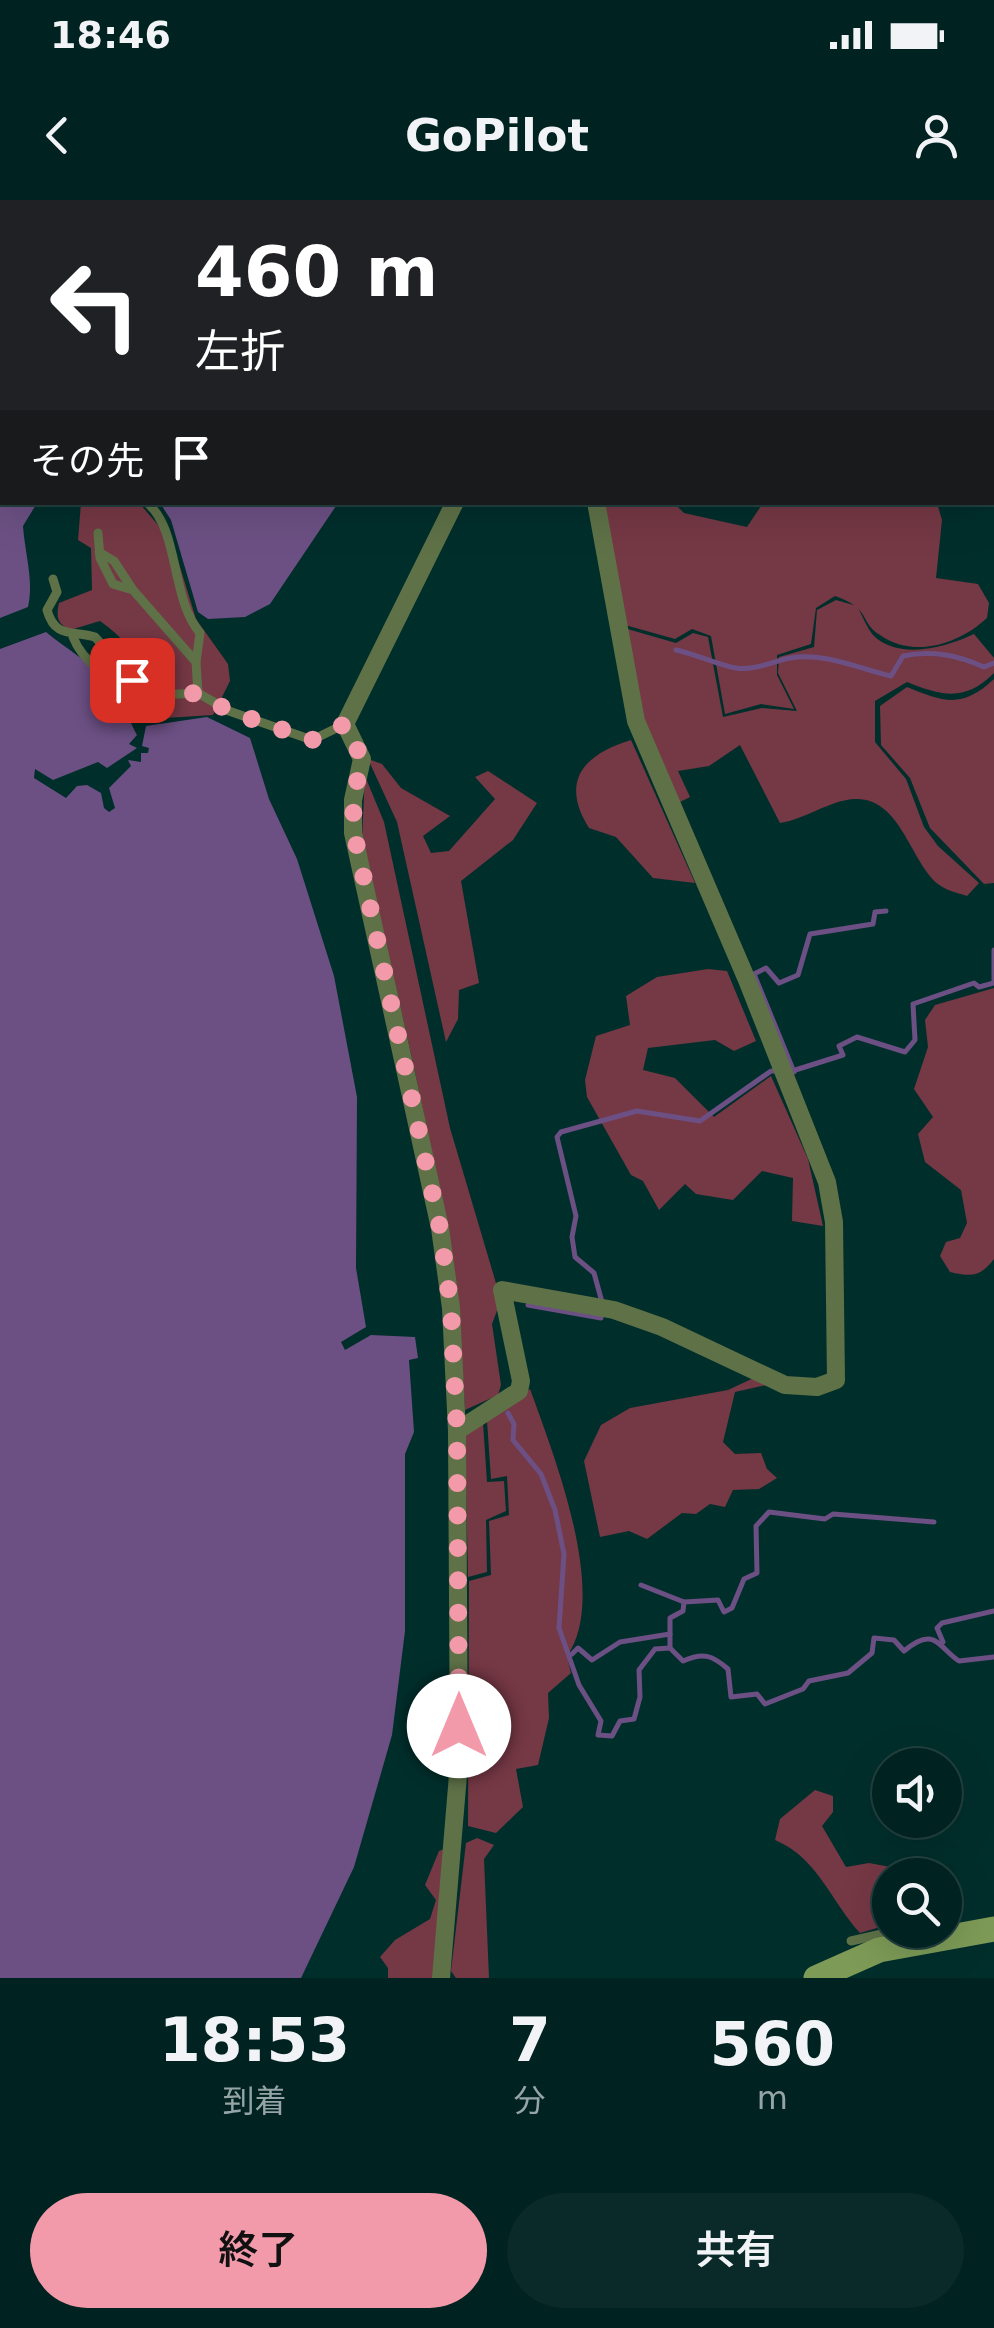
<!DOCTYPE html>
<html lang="ja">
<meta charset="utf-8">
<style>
body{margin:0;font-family:"DejaVu Sans","Noto Sans JP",sans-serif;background:#0a2a29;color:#f1f3f6;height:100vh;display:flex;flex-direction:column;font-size:38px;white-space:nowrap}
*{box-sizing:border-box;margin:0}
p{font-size:32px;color:#95a4a5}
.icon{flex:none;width:55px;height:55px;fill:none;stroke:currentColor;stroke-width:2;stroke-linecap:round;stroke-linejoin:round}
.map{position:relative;height:1778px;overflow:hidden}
.side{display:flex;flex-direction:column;background:#002220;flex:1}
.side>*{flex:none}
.banner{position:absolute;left:0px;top:0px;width:995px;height:305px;box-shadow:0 10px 40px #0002,0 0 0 2px #223f3e;background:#202124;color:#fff;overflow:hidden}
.controls{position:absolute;left:872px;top:1548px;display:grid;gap:20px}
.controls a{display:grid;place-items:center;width:90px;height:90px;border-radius:50%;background:#002220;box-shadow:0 10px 40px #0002,0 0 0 2px #223f3e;font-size:50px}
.pin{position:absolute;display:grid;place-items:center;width:85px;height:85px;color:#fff;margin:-42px;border-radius:20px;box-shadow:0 5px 15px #0006}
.me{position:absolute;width:110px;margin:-55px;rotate:0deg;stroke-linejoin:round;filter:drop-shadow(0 0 8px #0008)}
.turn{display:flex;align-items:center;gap:35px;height:210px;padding:0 30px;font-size:45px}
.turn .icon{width:130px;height:130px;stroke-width:2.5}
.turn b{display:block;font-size:70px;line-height:85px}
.then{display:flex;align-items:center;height:95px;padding:0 30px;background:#0003;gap:20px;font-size:38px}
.eta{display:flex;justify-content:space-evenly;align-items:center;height:170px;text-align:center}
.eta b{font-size:60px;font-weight:600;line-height:70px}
.button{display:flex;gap:20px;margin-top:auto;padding:20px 30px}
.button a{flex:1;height:115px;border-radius:60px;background:#f39aaa;color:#111;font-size:40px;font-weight:600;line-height:115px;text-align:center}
.button a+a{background:#0a2a29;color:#f1f3f6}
.status{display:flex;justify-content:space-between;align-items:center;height:70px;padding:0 50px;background:#002220;direction:ltr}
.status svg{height:28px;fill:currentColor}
header{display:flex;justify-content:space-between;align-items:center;height:130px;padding:0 30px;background:#002220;font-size:45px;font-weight:600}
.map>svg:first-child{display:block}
.green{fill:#753845}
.water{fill:#6c5084}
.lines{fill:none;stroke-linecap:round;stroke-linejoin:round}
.stream{stroke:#6c5084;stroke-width:5}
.lane{stroke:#5e7147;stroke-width:9}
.street{stroke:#5e7147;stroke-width:18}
.secondary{stroke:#7d9b57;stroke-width:25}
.route{stroke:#f39aaa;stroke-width:18;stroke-dasharray:0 32.4}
</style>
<div class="status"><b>18:46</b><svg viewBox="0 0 49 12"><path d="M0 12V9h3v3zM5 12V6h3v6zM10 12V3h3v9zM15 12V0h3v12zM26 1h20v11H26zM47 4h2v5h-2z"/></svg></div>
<header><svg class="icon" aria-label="back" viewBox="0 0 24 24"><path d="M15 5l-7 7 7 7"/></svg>GoPilot<svg class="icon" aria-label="person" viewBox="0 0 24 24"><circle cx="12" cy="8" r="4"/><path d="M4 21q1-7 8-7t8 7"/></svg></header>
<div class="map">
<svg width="994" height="1778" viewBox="0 0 994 1778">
<rect width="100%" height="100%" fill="#002e2b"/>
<g class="green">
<path d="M322 0H994V21L992 2Z"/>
<path d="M81 303H139L172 341 196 419 228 464 230 481 213 515 149 519C137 505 143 494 148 477 138 454 121 436 100 421L70 430C57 423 56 417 59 403L92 390 91 348 78 340Z"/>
<path d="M604 303H674L684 313 747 327 763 303H937L942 320 936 378 978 384 989 403 987 418C959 444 914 459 880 435 858 421 873 410 835 396L816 408 811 444 777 455V475L794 509 761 504 725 514 711 436 692 429 675 439 625 425Z"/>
<path d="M836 400 857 406C862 415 867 428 873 435 898 461 947 447 974 434L994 458V473C965 502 942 496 907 482L875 501V542L906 579 924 627 938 646 979 683 967 696C958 693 945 690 938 684 910 661 900 596 854 599 828 601 806 619 780 623L740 545 709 566 678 571 690 597 674 605 640 513 624 428 676 443 693 433 708 437 723 517 762 508 797 511 778 473 779 457 814 447 817 410Z"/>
<path d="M994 479V683L984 684 930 628 910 578 881 545 880 506 907 487C944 502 962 509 994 479Z"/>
<path d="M631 540 695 683 653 678 616 637 589 628C559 580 585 554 631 540Z"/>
<path d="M368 559 382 564 401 588 450 616 423 636 431 653 449 651 495 599 475 577 488 571 537 603 513 640 461 681 479 783 459 790 458 819 446 842 397 622Z"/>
<path d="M365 576 384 622 450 928 501 1100 492 1124 501 1185 498 1195 465 1210C456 1016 403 827 362 638Z"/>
<path d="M708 769 727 771 756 841 734 851 715 840 648 848 643 870 675 878 714 917 771 876 808 959 823 1026 792 1021 793 978 762 971 733 1000 696 994 685 984 659 1010 643 981 631 975 587 897 585 880 596 836 630 825 626 796 657 777Z"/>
<path d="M994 788V1059C980 1077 972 1077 950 1072L940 1056 946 1042 960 1038 967 1023 961 990 925 962 918 934 933 917 914 889 928 847 925 820 935 805Z"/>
<path d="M758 1176 771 1184 735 1192 723 1242 735 1254 761 1253 767 1269 777 1278 759 1289 733 1290 725 1307 710 1304 696 1314 682 1313 647 1339 629 1331 600 1337 584 1261 601 1225 630 1208 728 1190Z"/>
<path d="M530 1189C553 1253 610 1396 567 1456L571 1473 548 1493 549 1518 538 1565 516 1569 523 1607 496 1633 468 1626 469 1381 491 1375 489 1321 509 1315 507 1276 491 1279 487 1221Z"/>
<path d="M483 1223 487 1282 504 1281 506 1311 486 1320 487 1372 468 1377 465 1233Z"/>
<path d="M815 1590 833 1596V1612L822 1626 846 1667 869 1663 907 1670 909 1675H890V1724L860 1733C830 1700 818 1658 775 1640L780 1619Z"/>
<path d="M477 1638 494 1645 484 1659 489 1778H456L451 1771 466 1643Z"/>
<path d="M449 1647 434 1778H388V1768L380 1757 395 1740 430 1719 436 1700 425 1685 439 1651Z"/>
</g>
<g class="water">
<path d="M0 0 294 2H2V302L37 303 23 326C25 355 34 380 28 407L0 418Z"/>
<path d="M160 303H338L270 404 245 417 208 419 198 412 171 320Z"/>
<path d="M46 432C66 449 92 463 109 483 125 501 126 515 137 535L129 544 137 548 107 568 98 562 53 580 35 569 34 578 66 598 77 586 87 585 101 593 104 608 109 612 115 608 109 588 131 566 128 560 141 562V553H148L149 548 142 546 146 526 207 517 250 538 269 599 297 659 334 776 357 897 356 1068 366 1127 341 1142 345 1150 371 1135 415 1137 418 1158 409 1160 414 1232 405 1254V1431L392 1535 354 1667 301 1778H0V449Z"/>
</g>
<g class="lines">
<g class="stream">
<path d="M992 296 994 295"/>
<path d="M964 302H974"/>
<path d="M676 450C695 454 719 465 736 468 754 471 774 461 790 458 825 452 860 469 891 476L903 456C932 450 957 455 984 467L994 463"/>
<path d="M789 872 843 855 839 846 857 837 905 852 915 840 913 804 974 783 979 787 994 783V750"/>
<path d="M794 872 754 774 766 768 779 783 798 775 810 734 873 724 875 712 886 711"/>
<path d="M602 1102 594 1073 575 1057 572 1037 576 1016 557 937 561 932 637 911 700 921 771 871H778"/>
<path d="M528 1105 601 1118V1113"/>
<path d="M508 1213 514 1224 513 1240 541 1274 555 1310 564 1354 559 1428 579 1485 601 1521 598 1535 612 1536 620 1521 634 1519 640 1497 639 1470 655 1449 670 1448V1418L683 1411 684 1402 718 1400 724 1412 732 1408 744 1379 757 1373 756 1326 769 1312 825 1319 833 1314 934 1322"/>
<path d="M641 1385 684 1402"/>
<path d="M943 1442 937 1428 942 1423 994 1411"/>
<path d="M670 1448 683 1461C703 1452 712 1455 728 1469L731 1497 757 1494 765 1504 803 1489 809 1481 848 1473 872 1453 874 1438 894 1440 904 1451C935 1425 938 1447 959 1461L994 1457"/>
<path d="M572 1454 578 1448 592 1460 620 1442 670 1434"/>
</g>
<g class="lane">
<path d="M146 302C180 328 170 398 200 433L196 462"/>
<path d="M98 333 100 358 113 384 133 390 196 462 198 493"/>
<path d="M99 352 114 361 133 390"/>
<path d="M53 379 57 392 47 410C55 439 73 430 95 437L142 489 160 495 198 493 229 511 312 540 345 524"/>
<path d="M73 437C83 463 113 483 139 488"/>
<path d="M851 1741 886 1733 889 1746"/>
</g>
<g class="street">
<path d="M992 30 994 29"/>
<path d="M992 232 994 233"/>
<path d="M457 1231 519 1191 521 1181 502 1090 614 1110 662 1127 785 1185 817 1187 836 1180 834 1022 827 982 747 780 636 521 596 302"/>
<path d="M441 1778 459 1563 457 1231 451 1108 440 1028 353 633V600L362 559 345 524 455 302"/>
</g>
<path class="secondary" d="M816 1778 879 1750 994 1729"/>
</g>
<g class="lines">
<path class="route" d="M132 480 160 495 198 493 229 511 312 540 345 524 362 559 353 600 354 633 440 1028 451 1108 457 1231 459 1526"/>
</g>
</svg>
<div class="controls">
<a><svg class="icon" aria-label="sound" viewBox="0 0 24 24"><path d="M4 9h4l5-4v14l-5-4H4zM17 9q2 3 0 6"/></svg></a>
<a><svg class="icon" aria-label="search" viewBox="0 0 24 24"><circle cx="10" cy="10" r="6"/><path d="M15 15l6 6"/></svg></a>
</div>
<div class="pin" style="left:132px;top:480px;background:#d93025"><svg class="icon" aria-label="arrive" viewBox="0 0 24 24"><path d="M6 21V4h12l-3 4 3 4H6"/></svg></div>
<svg class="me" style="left:459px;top:1526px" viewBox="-20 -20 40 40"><circle r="19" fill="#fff"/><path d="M0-13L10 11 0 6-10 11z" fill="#f39aaa"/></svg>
<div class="banner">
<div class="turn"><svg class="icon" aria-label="left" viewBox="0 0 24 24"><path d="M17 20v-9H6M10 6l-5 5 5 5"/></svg><div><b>460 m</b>左折</div></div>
<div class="then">その先<svg class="icon" aria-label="arrive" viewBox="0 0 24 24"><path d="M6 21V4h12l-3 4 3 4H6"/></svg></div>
</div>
</div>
<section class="side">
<div class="eta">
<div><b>18:53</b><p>到着</p></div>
<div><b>7</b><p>分</p></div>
<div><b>560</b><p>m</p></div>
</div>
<div class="button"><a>終了</a><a>共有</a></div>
</section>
